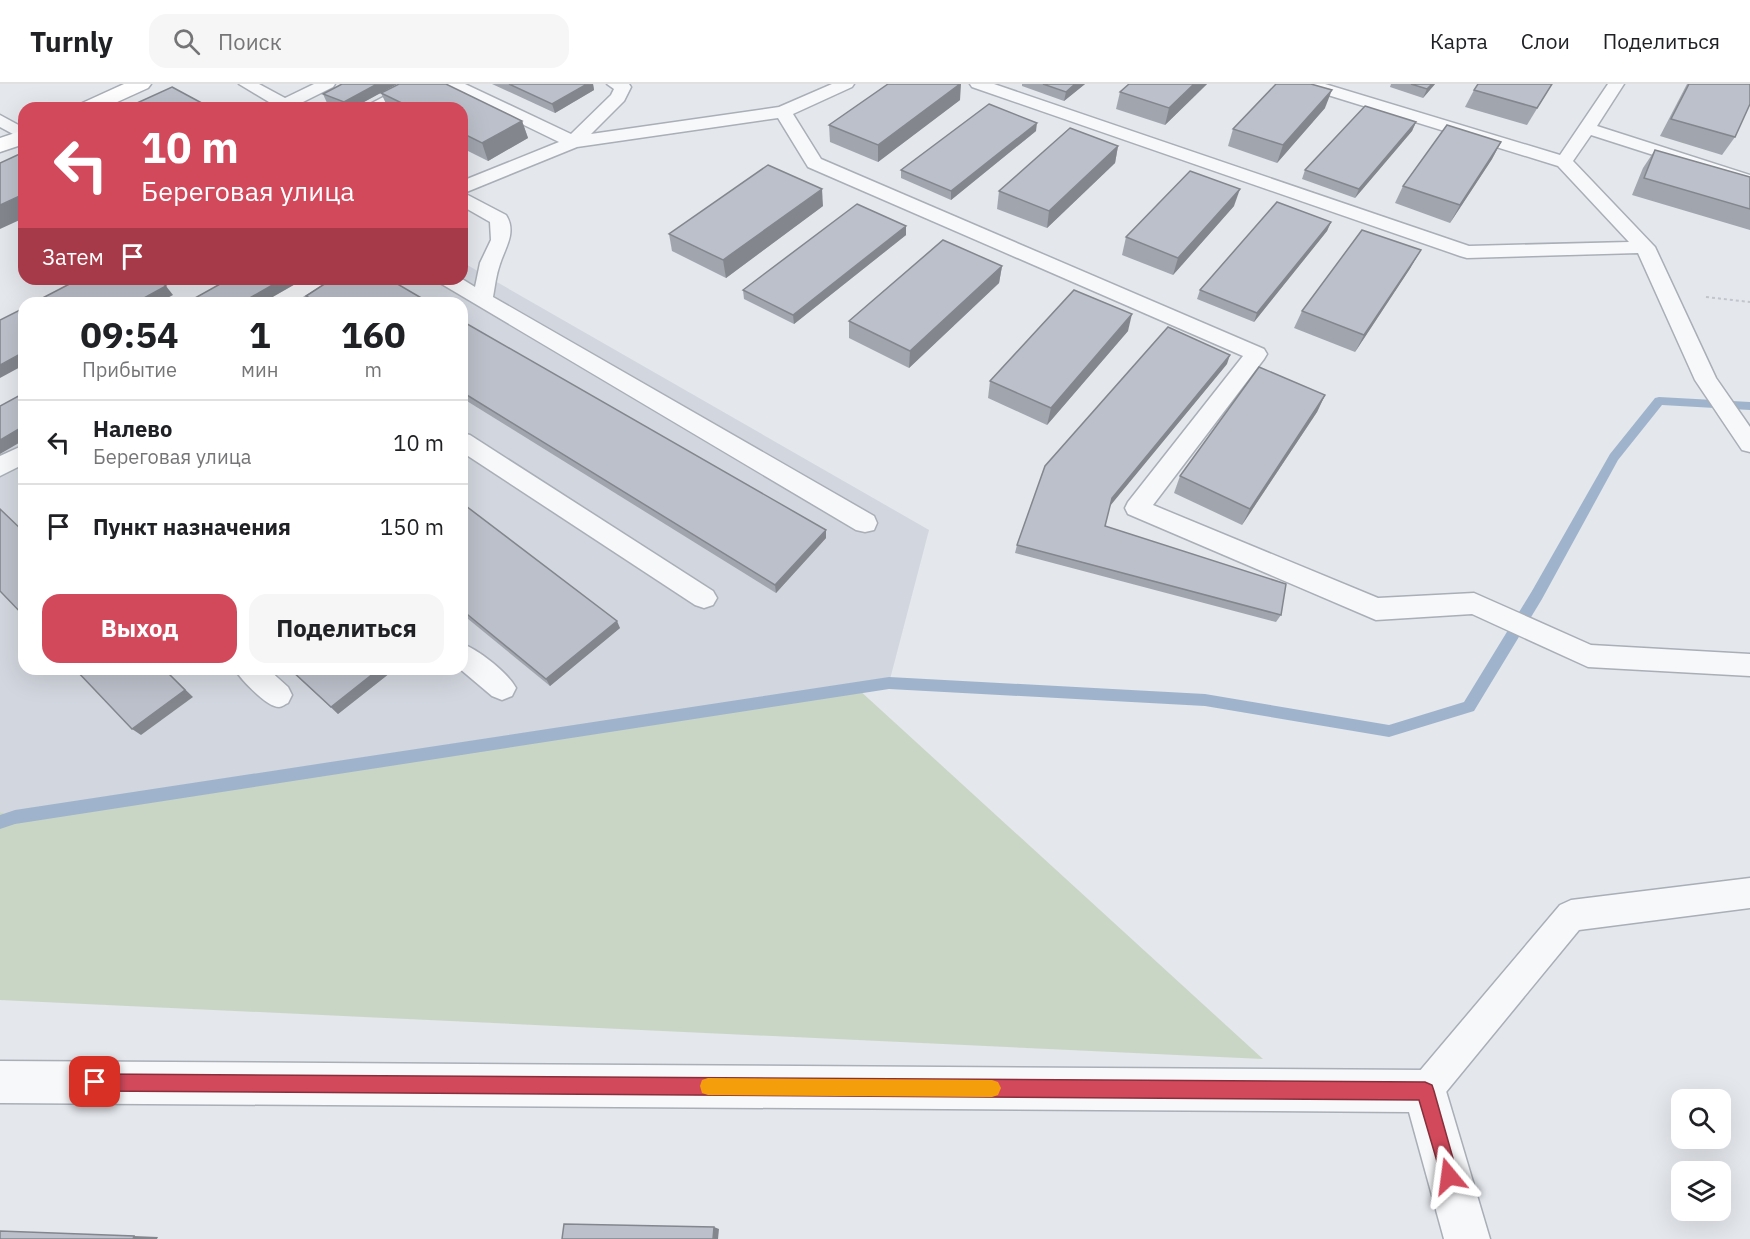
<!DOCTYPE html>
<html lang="ru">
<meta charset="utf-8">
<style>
body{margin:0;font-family:"IBM Plex Sans",sans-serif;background:#f6f6f6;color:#202124;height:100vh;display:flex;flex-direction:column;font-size:22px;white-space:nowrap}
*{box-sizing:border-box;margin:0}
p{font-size:20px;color:#757577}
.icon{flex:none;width:33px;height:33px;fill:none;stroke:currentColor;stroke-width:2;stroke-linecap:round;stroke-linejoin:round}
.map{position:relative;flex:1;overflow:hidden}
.details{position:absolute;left:18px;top:213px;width:450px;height:378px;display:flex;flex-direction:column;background:#fff;border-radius:18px;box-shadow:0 6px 24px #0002}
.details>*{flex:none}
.banner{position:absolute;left:18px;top:18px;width:450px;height:183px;border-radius:18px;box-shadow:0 6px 24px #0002;background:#d1495b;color:#fff;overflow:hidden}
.tools{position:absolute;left:1671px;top:1005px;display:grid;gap:12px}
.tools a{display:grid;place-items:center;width:60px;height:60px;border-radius:12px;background:#fff;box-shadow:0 6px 24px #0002;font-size:30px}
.pin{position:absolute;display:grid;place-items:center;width:51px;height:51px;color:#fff;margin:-26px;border-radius:12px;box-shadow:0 3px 9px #0006}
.me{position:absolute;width:66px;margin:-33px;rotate:344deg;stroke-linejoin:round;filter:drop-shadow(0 0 4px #0008)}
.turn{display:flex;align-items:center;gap:21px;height:126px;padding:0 24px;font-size:27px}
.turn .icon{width:78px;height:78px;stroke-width:2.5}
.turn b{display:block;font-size:42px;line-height:51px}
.then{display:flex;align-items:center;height:57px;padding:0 24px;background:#0003;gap:12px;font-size:22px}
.eta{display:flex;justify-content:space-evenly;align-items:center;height:102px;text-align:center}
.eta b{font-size:36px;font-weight:800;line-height:42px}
.action{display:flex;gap:12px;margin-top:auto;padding:12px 24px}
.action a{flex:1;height:69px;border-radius:18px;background:#d1495b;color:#fff;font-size:24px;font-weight:800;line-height:69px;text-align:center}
.action a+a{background:#f6f6f6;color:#202124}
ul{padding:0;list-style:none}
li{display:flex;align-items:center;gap:18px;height:84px;padding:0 24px;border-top:2px solid #e0e0e0}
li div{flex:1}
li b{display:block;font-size:22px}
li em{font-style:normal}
header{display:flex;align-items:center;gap:36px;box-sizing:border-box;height:84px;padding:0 30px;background:#fff;border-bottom:2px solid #e0e0e0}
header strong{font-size:28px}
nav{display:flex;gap:33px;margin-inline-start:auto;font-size:21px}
.search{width:420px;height:54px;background:#f6f6f6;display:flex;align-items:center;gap:15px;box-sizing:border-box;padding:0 21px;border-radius:18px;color:#757577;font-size:22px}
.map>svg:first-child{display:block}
.built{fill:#d2d6de}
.green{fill:#c9d6c5}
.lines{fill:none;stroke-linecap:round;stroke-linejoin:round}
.stream{fill:#9fb4cc;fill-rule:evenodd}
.lane-casing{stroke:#a9aeb7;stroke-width:3}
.street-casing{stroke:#a9aeb7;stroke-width:3}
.secondary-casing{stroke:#a9aeb7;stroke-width:3}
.path{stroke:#c2c5cb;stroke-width:2;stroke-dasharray:3 3;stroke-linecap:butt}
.lane{fill:#f7f8fa;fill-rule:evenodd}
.street{fill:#f7f8fa;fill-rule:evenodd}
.secondary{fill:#fff;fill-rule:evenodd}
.wall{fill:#a1a5ae}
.shaded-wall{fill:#83868d}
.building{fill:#bbc0ca;stroke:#83868d;stroke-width:1.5}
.route{fill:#d1495b;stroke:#882f3b;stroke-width:1.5}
.slow{fill:#f59e0b}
</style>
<header>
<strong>Turnly</strong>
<div class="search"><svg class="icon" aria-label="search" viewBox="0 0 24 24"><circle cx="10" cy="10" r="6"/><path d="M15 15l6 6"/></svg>Поиск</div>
<nav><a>Карта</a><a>Слои</a><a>Поделиться</a></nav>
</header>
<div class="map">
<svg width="1750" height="1155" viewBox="0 0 1750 1155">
<rect width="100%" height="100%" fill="#e4e7ec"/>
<path class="built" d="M462 178 929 446 889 599 15 733 0 728V333L24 319V585H462V219H201L243 195H462Z"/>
<path class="green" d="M858 605 1263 975 0 916V728L15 733Z"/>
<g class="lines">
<path class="stream" d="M1659 313 1750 318V326L1662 321 1618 376 1542 515 1474 627 1389 653 1205 622 889 605 15 740 0 745V731L15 726 889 593 1205 610 1389 641 1464 618 1532 507 1610 370 1655 314Z"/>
<g class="lane-casing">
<g id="lane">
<path d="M239 0H259L285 14 314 0H335L333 3 297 21 299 24H279Z"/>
<path d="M408 0H428L388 24H368L370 20Z"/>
<path d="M444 0H465L571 50 611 11 614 5 607 0H629L631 3 624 17 591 50 779 23 832 0H854L852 3 793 30 821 75 1264 265 1267 270 1264 275 1153 421 1378 514 1474 509 1591 561 1750 570V592L1588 583 1472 530 1376 536 1128 430 1125 424 1128 418 1243 272 808 83 778 34 577 63 464 109 506 131C517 148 505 164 500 180 496 191 495 202 493 213L874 432 877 439 874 446 865 448 856 446 440 199 437 195H462L475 203 480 179 491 156 490 138 462 122V97L559 58 446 3Z"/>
<path d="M970 0H994L1469 162 1629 158 1558 82 1302 3 1300 0H1325L1560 71 1608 0H1624L1597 42 1750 91V102L1591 51 1573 77 1655 163 1716 294 1750 343V368L1742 366 1695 296 1638 169 1467 174 1460 172 972 3Z"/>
<path d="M0 31 24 44V56L0 43Z"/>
<path d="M304 195H329L326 199 293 219H268L271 214Z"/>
<path d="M462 349 470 351 713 507 717 514 713 521 704 524 695 521 462 368Z"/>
<path d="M24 361V380L0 392V372Z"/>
<path d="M462 560C478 565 508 589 516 604L512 612 502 616 492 612 460 585H462Z"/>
<path d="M235 585H268L288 603 292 611 288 619C285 620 282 623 279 623 267 623 240 595 235 585Z"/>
<path d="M1750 794V824L1579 846 1437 1019 1425 1024 1413 1019 1408 1007 1413 995 1560 821 1571 816Z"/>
</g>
</g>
<g class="street-casing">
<path id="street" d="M0 977 1425 986 1440 992 1446 1007 1490 1155H1444L1409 1028 0 1019Z"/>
</g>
<g class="secondary-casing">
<g id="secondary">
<path d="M124 0H151L148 4 104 24H77L80 20Z"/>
<path d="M24 46V60L0 68V54Z"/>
</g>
</g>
<path class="path" d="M1706 213 1750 218"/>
<use href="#lane" class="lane"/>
<use href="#street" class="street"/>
<use href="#secondary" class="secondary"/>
</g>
<g class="wall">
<path d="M342 0H397L353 24H340L327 19 323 10Z"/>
<path d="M399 0H446L522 37 528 54 488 77 462 64V24H388L381 9Z"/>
<path d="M492 0H593L594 6 555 29Z"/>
<path d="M1022 0H1085L1064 17 1022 2Z"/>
<path d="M1207 0 1165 41 1116 25 1120 8Z"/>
<path d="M1391 0H1435L1423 14 1390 3Z"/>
<path d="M1552 0 1527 41 1465 23 1474 6Z"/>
<path d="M1687 0H1750L1735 53 1722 71 1660 52Z"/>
<path d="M960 16 878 78 830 58 829 41Z"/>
<path d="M1325 24 1277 79 1228 62 1233 45Z"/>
<path d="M1416 38 1412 47 1355 114 1302 95 1305 86Z"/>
<path d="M1036 47 951 116 901 94V86Z"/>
<path d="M1501 58 1492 75 1450 139 1395 119 1403 102Z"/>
<path d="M1118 62 1115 79 1047 144 997 125 999 107Z"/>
<path d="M1655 66 1750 93V146L1632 111 1643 84Z"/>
<path d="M823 122 726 194 672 167 669 150Z"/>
<path d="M1234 122 1173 191 1122 171 1126 153Z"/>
<path d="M1331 138 1327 147 1254 238 1197 215 1200 206Z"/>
<path d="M906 142V151L794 240 744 215 743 206Z"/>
<path d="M1002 182 999 199 909 284 849 254V237Z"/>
<path d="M1411 183 1355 268 1294 244 1302 227Z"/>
<path d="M306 212 430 219H310Z"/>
<path d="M462 237 826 454 776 509 462 314Z"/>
<path d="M1128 247 1047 341 988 314 990 297Z"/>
<path d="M1227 280 1110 421 1105 442 1281 531 1276 538 1015 469 1017 461Z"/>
<path d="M1325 311 1317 328 1242 441 1174 409 1180 392Z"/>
<path d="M462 419 620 544 550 602 462 530Z"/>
<path d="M289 585H395L338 630Z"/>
</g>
<g class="shaded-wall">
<path d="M377 0H397L353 24H346L344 18Z"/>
<path d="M587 0H593L594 6 555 29 552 20Z"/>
<path d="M960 0H961L960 16 878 78V61Z"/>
<path d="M1075 0H1085L1064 17 1066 8Z"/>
<path d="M1194 0H1207L1165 41 1169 24Z"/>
<path d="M1432 0H1435L1423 14 1427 5Z"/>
<path d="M1332 6 1325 24 1277 79 1283 61Z"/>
<path d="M522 37 528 54 488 77 482 59Z"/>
<path d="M1416 38 1412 47 1355 114 1359 105Z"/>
<path d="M1037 39 1036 47 951 116V107Z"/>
<path d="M1501 58 1492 75 1450 139 1460 121Z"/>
<path d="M1118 62 1115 79 1047 144 1049 127Z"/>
<path d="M822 105 823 122 726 194 723 176Z"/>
<path d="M1240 105 1234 122 1173 191 1178 174Z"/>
<path d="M24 110V134L0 145V121Z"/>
<path d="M1331 138 1327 147 1254 238 1257 229Z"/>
<path d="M906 142V151L794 240 793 231Z"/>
<path d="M1421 166 1411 183 1355 268 1364 251Z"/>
<path d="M1002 182 999 199 909 284 910 267Z"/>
<path d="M283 195H304L262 219H241Z"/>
<path d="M166 202 173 211 158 219H135Z"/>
<path d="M1132 230 1128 247 1047 341 1051 324Z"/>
<path d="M24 268V281L0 294V281Z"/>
<path d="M1230 271 1227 280 1110 422 1112 414Z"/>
<path d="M1325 311 1317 328 1242 441 1250 425Z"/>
<path d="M24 342V356L0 370V356Z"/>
<path d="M826 446V454L776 509 775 501Z"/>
<path d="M617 537 620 544 550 602 546 595Z"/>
<path d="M164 585 193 613 141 651 132 645Z"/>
<path d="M379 585H395L338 630 331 623Z"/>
<path d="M714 1143 719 1145 718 1155H713Z"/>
<path d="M134 1152 158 1153 157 1155H133Z"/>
</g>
<g class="building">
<path d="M342 0H377L344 18 323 10Z"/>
<path d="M399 0H446L522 37 482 59 462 49V24H412L381 9Z"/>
<path d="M509 0H587L552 20Z"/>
<path d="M888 0H960L878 61 829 41Z"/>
<path d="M1043 0H1075L1066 8Z"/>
<path d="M1129 0H1194L1169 24 1120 8Z"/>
<path d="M1276 0H1311L1332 6 1283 61 1233 45Z"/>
<path d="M1411 0H1432L1427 5Z"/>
<path d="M1478 0H1552L1537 24 1474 6Z"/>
<path d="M1689 0H1750V20L1735 53 1671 35Z"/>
<path d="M172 3 211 24H126Z"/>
<path d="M989 20 1037 39 951 107 901 86Z"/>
<path d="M1365 22 1416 38 1359 105 1305 86Z"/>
<path d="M1447 41 1501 58 1460 121 1403 102Z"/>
<path d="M1070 44 1118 62 1049 127 999 107Z"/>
<path d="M1655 66 1750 93V125L1644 94Z"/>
<path d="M24 68V110L0 121V79Z"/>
<path d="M768 81 822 105 723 176 669 150Z"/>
<path d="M1190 87 1240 105 1178 174 1126 153Z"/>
<path d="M1277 118 1331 138 1257 229 1200 206Z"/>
<path d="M857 120 906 142 793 231 743 206Z"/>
<path d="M1362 146 1421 166 1364 251 1302 227Z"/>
<path d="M943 156 1002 182 910 267 849 237Z"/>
<path d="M79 195H156L166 202 135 219H33Z"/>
<path d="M229 195H283L241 219H186Z"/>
<path d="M332 195H389L430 219H318L306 212Z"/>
<path d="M1074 206 1132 230 1051 324 990 297Z"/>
<path d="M24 224V268L0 281V236Z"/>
<path d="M462 237 826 446 775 501 462 308Z"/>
<path d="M1168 243 1230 271 1112 414 1105 442 1286 500 1281 531 1017 461 1045 382Z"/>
<path d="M1259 283 1325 311 1250 425 1180 392Z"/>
<path d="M24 309V342L0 356V322Z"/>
<path d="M462 419 617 537 546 595 462 526Z"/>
<path d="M0 425 24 448V532L0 507Z"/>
<path d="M75 585H164L185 606 132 645Z"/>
<path d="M290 585H379L331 623Z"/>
<path d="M564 1140 714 1143 713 1155H562Z"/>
<path d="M0 1147 134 1152 133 1155H0Z"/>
</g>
<path class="route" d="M95 990 1425 998 1432 1001 1434 1007 1458 1092 1456 1098 1449 1101 1443 1098 1419 1016 95 1007 89 1005 86 998 89 992Z"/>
<path class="slow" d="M708 994 992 996 998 998 1001 1004 998 1011 992 1013 708 1011 702 1009 700 1002 702 996Z"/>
</svg>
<div class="tools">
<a><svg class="icon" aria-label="search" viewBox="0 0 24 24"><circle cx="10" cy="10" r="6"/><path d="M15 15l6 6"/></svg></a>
<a><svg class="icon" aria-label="layers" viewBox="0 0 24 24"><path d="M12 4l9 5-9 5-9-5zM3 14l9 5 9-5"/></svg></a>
</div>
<div class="pin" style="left:95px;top:998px;background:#d93025"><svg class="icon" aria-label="arrive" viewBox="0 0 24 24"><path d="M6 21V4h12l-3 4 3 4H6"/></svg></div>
<svg class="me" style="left:1449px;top:1092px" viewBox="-20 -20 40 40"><path d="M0-17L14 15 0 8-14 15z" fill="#d1495b" stroke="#fff" stroke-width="4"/></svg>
<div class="banner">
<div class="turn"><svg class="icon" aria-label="left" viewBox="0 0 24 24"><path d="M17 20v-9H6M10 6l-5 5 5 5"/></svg><div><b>10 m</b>Береговая улица</div></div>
<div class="then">Затем<svg class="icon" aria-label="arrive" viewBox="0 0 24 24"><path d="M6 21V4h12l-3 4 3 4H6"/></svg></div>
</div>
<section class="details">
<div class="eta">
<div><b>09:54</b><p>Прибытие</p></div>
<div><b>1</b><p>мин</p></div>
<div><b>160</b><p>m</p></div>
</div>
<ul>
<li><svg class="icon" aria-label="left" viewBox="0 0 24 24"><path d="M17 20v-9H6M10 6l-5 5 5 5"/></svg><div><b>Налево</b><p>Береговая улица</p></div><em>10 m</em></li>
<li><svg class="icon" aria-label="arrive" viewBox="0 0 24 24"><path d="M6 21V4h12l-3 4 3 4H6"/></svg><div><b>Пункт назначения</b></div><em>150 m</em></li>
</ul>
<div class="action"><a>Выход</a><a>Поделиться</a></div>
</section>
</div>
